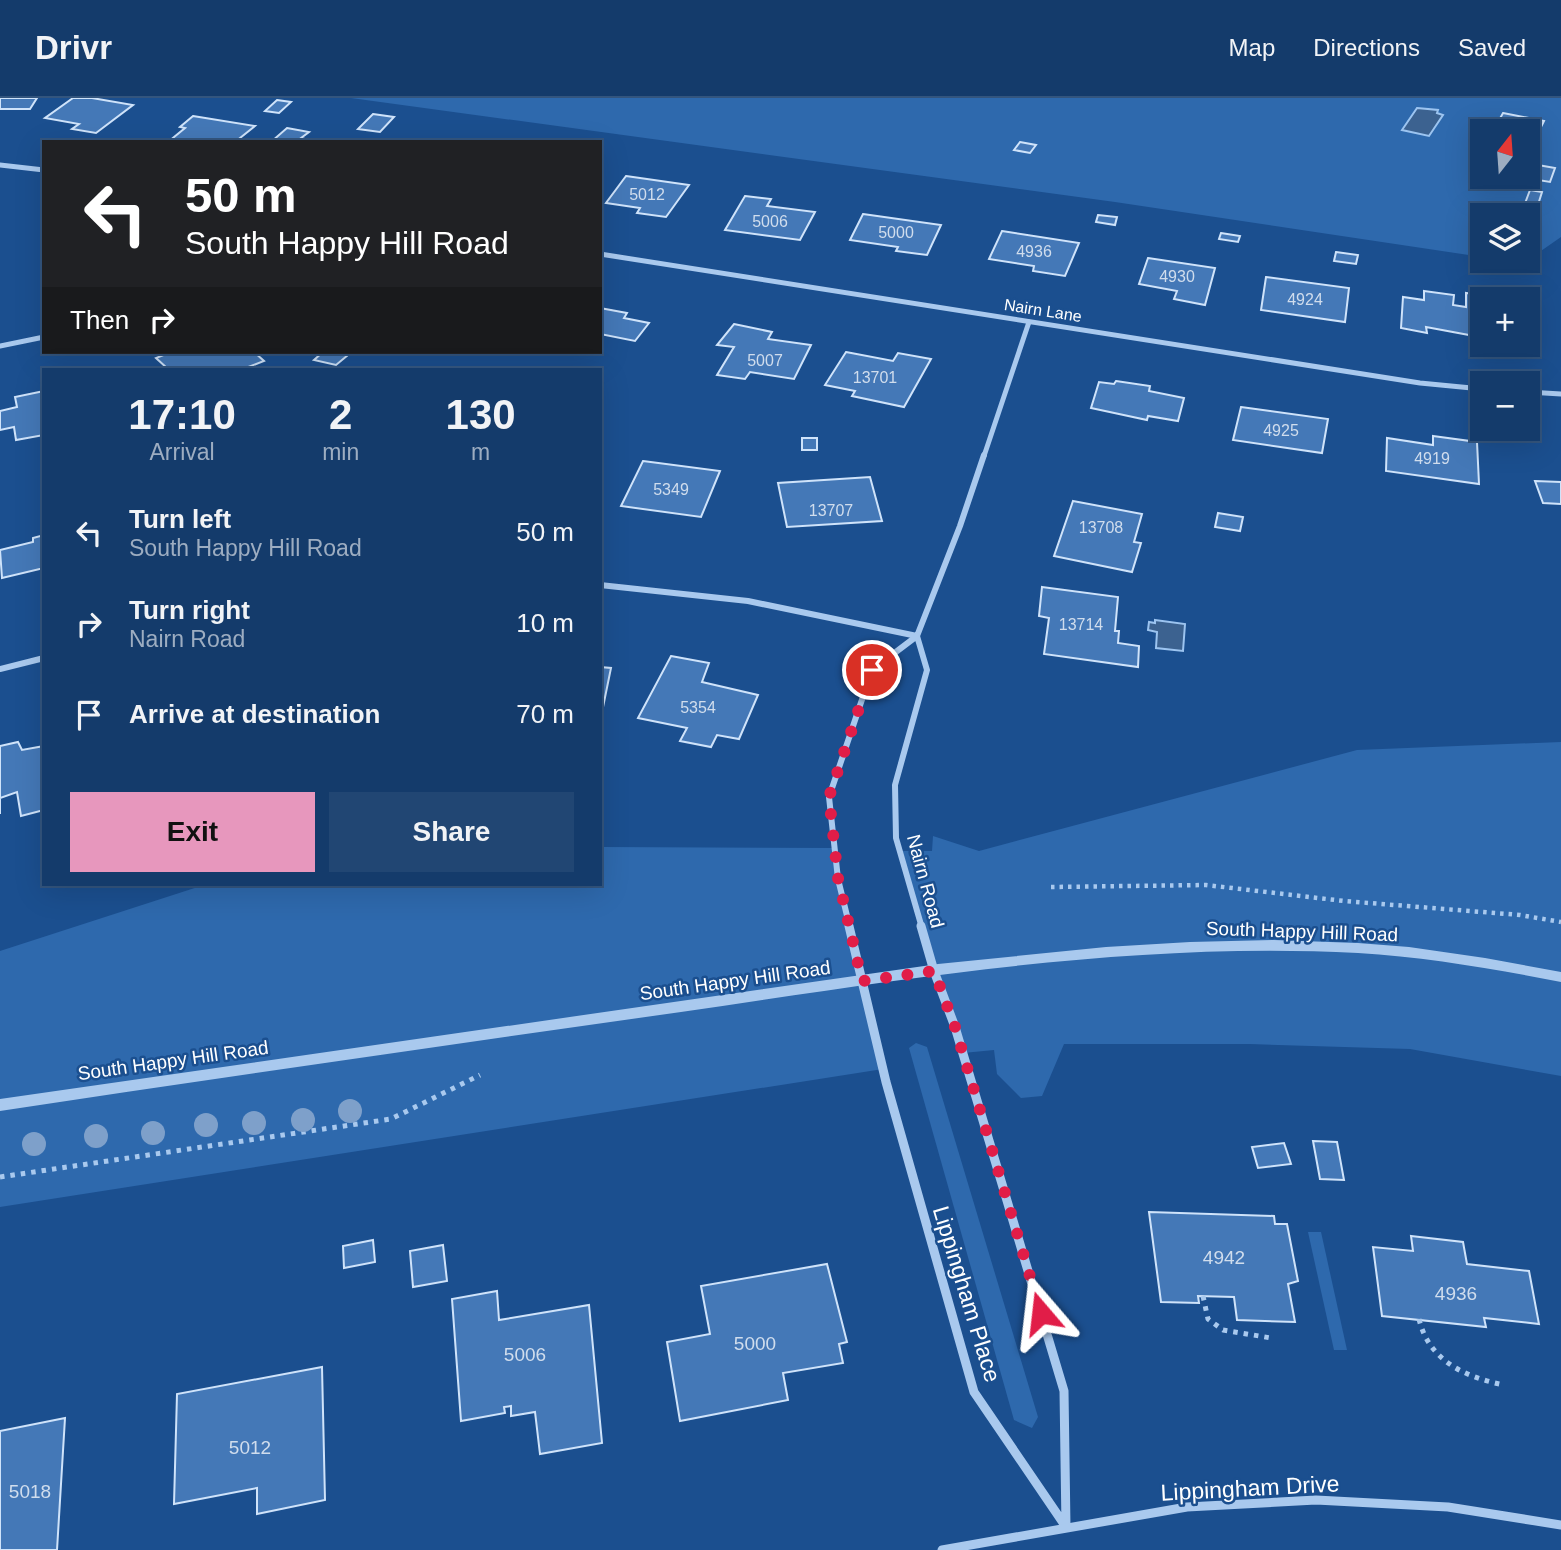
<!DOCTYPE html>
<meta charset="utf-8">
<style>
body{margin:0;font-family:Helvetica,sans-serif;background:#214673;color:#f1f3f6;height:100vh;display:flex;flex-direction:column;font-size:26px;white-space:nowrap}
*{box-sizing:border-box;margin:0}
p{font-size:23px;color:#9dadc1}
.icon{flex:none;width:38px;height:38px;fill:none;stroke:currentColor;stroke-width:2;stroke-linecap:round;stroke-linejoin:round}
.map{position:relative;flex:1;overflow:hidden}
.details{position:absolute;left:42px;top:270px;width:560px;height:518px;display:flex;flex-direction:column;background:#143b6b;border-radius:0px;box-shadow:0 7px 28px #0002,0 0 0 2px #33557e}
.details>*{flex:none}
.top-card{position:absolute;left:42px;top:42px;width:560px;height:214px;border-radius:0px;box-shadow:0 7px 28px #0002,0 0 0 2px #33557e;background:#202124;color:#fff;overflow:hidden}
.needle{width:46px;rotate:17deg}
.controls{position:absolute;left:1470px;top:21px;display:grid;gap:14px}
.controls a{display:grid;place-items:center;width:70px;height:70px;border-radius:0px;background:#143b6b;box-shadow:0 7px 28px #0002,0 0 0 2px #33557e;font-size:35px}
.pin{position:absolute;display:grid;place-items:center;width:60px;height:60px;color:#fff;margin:-30px;border:4px solid #fff;border-radius:50%;box-shadow:0 2px 7px #0007}
.me{position:absolute;width:77px;margin:-38px;rotate:343deg;stroke-linejoin:round;filter:drop-shadow(0 0 5px #0008)}
.turn{display:flex;align-items:center;gap:24px;height:147px;padding:0 28px;font-size:32px}
.turn .icon{width:91px;height:91px;stroke-width:2.5}
.turn b{display:block;font-size:49px;line-height:60px}
.then{display:flex;align-items:center;height:66px;padding:0 28px;background:#0003;gap:14px;font-size:26px}
.eta{display:flex;justify-content:space-evenly;align-items:center;height:119px;text-align:center}
.eta b{font-size:42px;font-weight:700;line-height:49px}
.primary-button{display:flex;gap:14px;margin-top:auto;padding:14px 28px}
.primary-button a{flex:1;height:80px;border-radius:0px;background:#e797bd;color:#111;font-size:28px;font-weight:700;line-height:80px;text-align:center}
.primary-button a+a{background:#214673;color:#f1f3f6}
ul{padding:0;list-style:none}
li{display:flex;align-items:center;gap:21px;height:91px;padding:0 28px}
li div{flex:1}
li b{display:block;font-size:26px}
li em{font-style:normal}
header{display:flex;align-items:center;gap:42px;box-sizing:border-box;height:98px;padding:0 35px;background:#143b6b;border-bottom:2px solid #33557e}
header strong{font-size:33px}
nav{display:flex;gap:38px;margin-inline-start:auto;font-size:24px}
.map>svg:first-child{display:block}
.green{fill:#2e69ad;fill-rule:evenodd}
.water{fill:#3c6290;stroke:#9cc4f0;stroke-width:2}
.building{fill:#4478b7;stroke:#cfe3fa;stroke-width:2}
.lines{fill:none;stroke-linecap:round;stroke-linejoin:round}
.path-far1{stroke:#a9c9ee;stroke-width:4.5;stroke-dasharray:3.5 5;stroke-linecap:butt}
.path{stroke:#a9c9ee;stroke-width:5;stroke-dasharray:4.5 6;stroke-linecap:butt}
.minor-far2{stroke:#a9c9ee;stroke-width:5}
.minor-far1{stroke:#a9c9ee;stroke-width:6}
.minor{stroke:#a9c9ee;stroke-width:9}
.tertiary{fill:#a9c9ee;fill-rule:evenodd}
.tree{fill:#7ea0ca}
.route{stroke:#e11d48;stroke-width:12;stroke-dasharray:0 21.6}
.labels{text-anchor:middle;stroke-width:5;stroke-linejoin:round;paint-order:stroke}
.number-label{font-size:16px;fill:#d0dded}
.far-street-label{font-size:16px;fill:#fff;stroke:#1b4f8f}
.street-label{font-size:19px;fill:#fff;stroke:#1b4f8f}
.near-number-label{font-size:19px;fill:#d0dded}
.near-street-label{font-size:23px;fill:#fff;stroke:#1b4f8f}
</style>
<header>
<strong>Drivr</strong>
<nav><a>Map</a><a>Directions</a><a>Saved</a></nav>
</header>
<div class="map">
<svg width="1561" height="1452" viewBox="0 0 1561 1452">
<rect width="100%" height="100%" fill="#1b4f8f"/>
<g class="green">
<path d="M351 0H1561V139L1528 162V117H1482V159L1115 104ZM1482 33H1528V79H1482Z"/>
<path d="M1561 644V978L1410 951 1250 946H1064L1042 998 1021 1000 997 976 994 952 963 955 900 753H932L933 738 979 753 1357 652Z"/>
<path d="M600 749 835 750 838 781 883 971 0 1109V853L207 786H600Z"/>
<path d="M916 945 927 949 1038 1319 1032 1330 1014 1322 909 950Z"/>
<path d="M1308 1134H1321L1347 1252H1334Z"/>
</g>
<g class="water">
<path d="M1417 10 1438 12 1437 15 1443 17 1429 38 1402 32Z"/>
<path d="M1155 522 1185 526 1183 553 1156 550 1157 534 1148 532 1149 524 1155 525Z"/>
</g>
<g class="building">
<path d="M0 0H37L30 11H0Z"/>
<path d="M73 0H92L133 7 96 35 72 31 79 26 45 20Z"/>
<path d="M277 2 291 4 279 15 265 13Z"/>
<path d="M1503 15 1544 23 1528 55V33H1493Z"/>
<path d="M373 16 394 19 380 34 358 31Z"/>
<path d="M193 18 255 28 235 44H168L185 30 180 29Z"/>
<path d="M287 30 309 34 301 40 317 44H271Z"/>
<path d="M1020 44 1036 47 1030 55 1014 52Z"/>
<path d="M1538 67 1555 70 1550 84 1532 81Z"/>
<path d="M626 78 689 87 666 119 637 115 640 110 606 105Z"/>
<path d="M1530 92 1542 94 1537 110 1524 108Z"/>
<path d="M745 98 771 101 767 108 815 114 800 142 725 132Z"/>
<path d="M863 116 941 127 927 157 896 153 898 149 850 142Z"/>
<path d="M1098 117 1117 119 1115 127 1096 124Z"/>
<path d="M1002 133 1079 145 1065 178 1033 173 1034 168 989 161Z"/>
<path d="M1221 135 1240 138 1238 144 1219 141Z"/>
<path d="M1336 154 1358 157 1356 166 1334 163Z"/>
<path d="M1148 160 1215 170 1205 207 1174 201 1177 193 1139 186Z"/>
<path d="M1266 179 1349 190 1345 224 1261 212Z"/>
<path d="M1424 193 1454 197 1453 207 1466 209V195L1505 201H1482V233L1469 231V237L1426 229 1427 235 1401 230 1403 199 1424 202Z"/>
<path d="M600 210 627 215 624 220 649 225 635 243 600 236Z"/>
<path d="M734 226 772 234 768 241 811 247 794 281 750 274 745 281 717 277 734 249 717 247Z"/>
<path d="M171 254H254L264 263 243 271H168L156 260Z"/>
<path d="M323 254H335L348 257 336 267 314 262Z"/>
<path d="M846 254 893 263 898 255 931 261 904 309 852 298 855 293 825 287Z"/>
<path d="M1116 283 1150 288 1149 293 1184 300 1178 323 1148 318 1147 322 1091 310 1099 284 1114 286Z"/>
<path d="M44 293V337L16 342 14 329 0 332V313L17 309 15 299Z"/>
<path d="M1241 309 1328 321 1322 355 1233 342Z"/>
<path d="M1433 338 1477 344 1479 386 1386 373 1387 340 1433 347Z"/>
<rect x="802" y="340" width="15" height="12"/>
<path d="M643 363 720 373 701 419 621 408Z"/>
<path d="M870 379 882 423 787 429 778 385Z"/>
<path d="M1535 383 1561 384V406L1543 405Z"/>
<path d="M1073 403 1142 416 1134 444 1141 445 1132 474 1054 458Z"/>
<path d="M1218 415 1243 419 1240 433 1215 429Z"/>
<path d="M44 437V470L2 480 0 452 33 444V440Z"/>
<path d="M1042 489 1118 499 1115 533H1119L1118 545 1139 548 1138 569 1044 556 1049 520 1039 518Z"/>
<path d="M671 558 709 565 702 584 758 597 739 641 717 637 711 649 680 643 687 630 638 620Z"/>
<path d="M600 569 611 570 601 619H600Z"/>
<path d="M18 644 22 652 44 648V712L21 718 17 694 0 700V716V648Z"/>
<path d="M1313 1043 1337 1044 1344 1082 1320 1081Z"/>
<path d="M1284 1045 1291 1066 1258 1070 1252 1049Z"/>
<path d="M1149 1114 1274 1118 1275 1126H1287L1298 1183 1288 1186 1295 1224 1237 1222 1234 1199 1198 1198 1199 1205 1161 1204Z"/>
<path d="M1411 1138 1463 1144 1467 1166 1529 1173 1539 1226 1484 1220 1486 1229 1382 1218 1373 1149 1413 1153Z"/>
<path d="M373 1142 375 1164 344 1170 343 1148Z"/>
<path d="M443 1147 447 1183 413 1189 410 1153Z"/>
<path d="M827 1166 847 1244 839 1246 843 1265 783 1275 788 1302 680 1323 667 1244 710 1236 701 1188Z"/>
<path d="M497 1193 499 1222 589 1207 602 1345 540 1356 535 1314 511 1318V1308L504 1309 505 1315 461 1323 452 1201Z"/>
<path d="M322 1269 325 1402 257 1416V1390L174 1406 177 1296Z"/>
<path d="M65 1320 57 1452H0V1333Z"/>
</g>
<g class="lines">
<path class="path-far1" d="M1051 789 1206 787 1344 803 1520 817 1561 824"/>
<g class="path">
<path d="M0 1079 391 1021 480 977"/>
<path d="M1203 1198 1208 1221 1223 1232 1271 1240"/>
<path d="M1419 1221C1429 1263 1465 1279 1504 1287"/>
</g>
<g class="minor-far2">
<path d="M0 67 44 72"/>
<path d="M600 156 1420 285 1482 291"/>
<path d="M0 248 44 239"/>
<path d="M1528 294 1561 296"/>
<path d="M984 358 1029 224"/>
</g>
<g class="minor-far1">
<path d="M600 487 748 503 917 538 960 428 984 357"/>
<path d="M0 571 44 560"/>
<path d="M850 830 838 781 829 699 872 572 917 538 927 572 895 687 896 740 922 830"/>
</g>
<g class="minor">
<path d="M849 828 886 984 974 1294 1066 1429 1064 1293 955 929 934 873 921 828"/>
<path d="M942 1452 1187 1409 1316 1402 1448 1409 1561 1427"/>
</g>
<path class="tertiary" d="M1274 842 1358 845 1409 849 1485 860 1561 874V884C1494 871 1426 859 1358 855 1130 843 905 881 681 914 454 946 227 979 0 1013V1001L938 866 1106 849 1190 844Z"/>
</g>
<g class="tree">
<circle cx="350" cy="1013" r="12"/>
<circle cx="303" cy="1022" r="12"/>
<circle cx="254" cy="1025" r="12"/>
<circle cx="206" cy="1027" r="12"/>
<circle cx="153" cy="1035" r="12"/>
<circle cx="96" cy="1038" r="12"/>
<circle cx="34" cy="1046" r="12"/>
</g>
<g class="lines">
<path class="route" d="M872 572 829 699 838 780 862 883 934 873 955 929 1041 1215"/>
</g>
<g class="labels">
<g class="number-label">
<text x="647" y="102">5012</text>
<text x="770" y="129">5006</text>
<text x="896" y="140">5000</text>
<text x="1034" y="159">4936</text>
<text x="1177" y="184">4930</text>
<text x="1305" y="207">4924</text>
<text x="765" y="268">5007</text>
<text x="875" y="285">13701</text>
<text x="1281" y="338">4925</text>
<text x="1432" y="366">4919</text>
<text x="671" y="397">5349</text>
<text x="831" y="418">13707</text>
<text x="1101" y="435">13708</text>
<text x="1081" y="532">13714</text>
<text x="698" y="615">5354</text>
</g>
<g class="far-street-label">
<text transform="translate(1043 212) rotate(9)" y="6">Nairn Lane</text>
</g>
<g class="street-label">
<text transform="translate(926 783) rotate(75)" y="7">Nairn Road</text>
<text transform="translate(1302 833) rotate(2)" y="7">South Happy Hill Road</text>
<text transform="translate(735 882) rotate(-8)" y="7">South Happy Hill Road</text>
<text transform="translate(173 962) rotate(-8)" y="7">South Happy Hill Road</text>
</g>
<g class="near-number-label">
<text x="1224" y="1166">4942</text>
<text x="1456" y="1202">4936</text>
<text x="755" y="1252">5000</text>
<text x="525" y="1263">5006</text>
<text x="250" y="1356">5012</text>
<text x="30" y="1400">5018</text>
</g>
<g class="near-street-label">
<text transform="translate(967 1196) rotate(73)" y="8">Lippingham Place</text>
<text transform="translate(1250 1390) rotate(-3)" y="8">Lippingham Drive</text>
</g>
</g>
</svg>
<div class="controls">
<a><svg class="needle" viewBox="-14 -14 28 28"><path d="M0-13l5 13h-10z" fill="#e53935"/><path d="M0 13l5-13h-10z" fill="#9dadc1"/></svg></a>
<a><svg class="icon" aria-label="layers" viewBox="0 0 24 24"><path d="M12 4l9 5-9 5-9-5zM3 14l9 5 9-5"/></svg></a>
<a>+</a>
<a>−</a>
</div>
<div class="pin" style="left:872px;top:572px;background:#d93025"><svg class="icon" aria-label="arrive" viewBox="0 0 24 24"><path d="M6 21V4h12l-3 4 3 4H6"/></svg></div>
<svg class="me" style="left:1041px;top:1215px" viewBox="-20 -20 40 40"><path d="M0-17L14 15 0 8-14 15z" fill="#e11d48" stroke="#fff" stroke-width="4"/></svg>
<div class="top-card">
<div class="turn"><svg class="icon" aria-label="left" viewBox="0 0 24 24"><path d="M17 20v-9H6M10 6l-5 5 5 5"/></svg><div><b>50 m</b>South Happy Hill Road</div></div>
<div class="then">Then<svg class="icon" aria-label="right" viewBox="0 0 24 24"><path d="M7 20v-9h11M14 6l5 5-5 5"/></svg></div>
</div>
<section class="details">
<div class="eta">
<div><b>17:10</b><p>Arrival</p></div>
<div><b>2</b><p>min</p></div>
<div><b>130</b><p>m</p></div>
</div>
<ul>
<li><svg class="icon" aria-label="left" viewBox="0 0 24 24"><path d="M17 20v-9H6M10 6l-5 5 5 5"/></svg><div><b>Turn left</b><p>South Happy Hill Road</p></div><em>50 m</em></li>
<li><svg class="icon" aria-label="right" viewBox="0 0 24 24"><path d="M7 20v-9h11M14 6l5 5-5 5"/></svg><div><b>Turn right</b><p>Nairn Road</p></div><em>10 m</em></li>
<li><svg class="icon" aria-label="arrive" viewBox="0 0 24 24"><path d="M6 21V4h12l-3 4 3 4H6"/></svg><div><b>Arrive at destination</b></div><em>70 m</em></li>
</ul>
<div class="primary-button"><a>Exit</a><a>Share</a></div>
</section>
</div>
